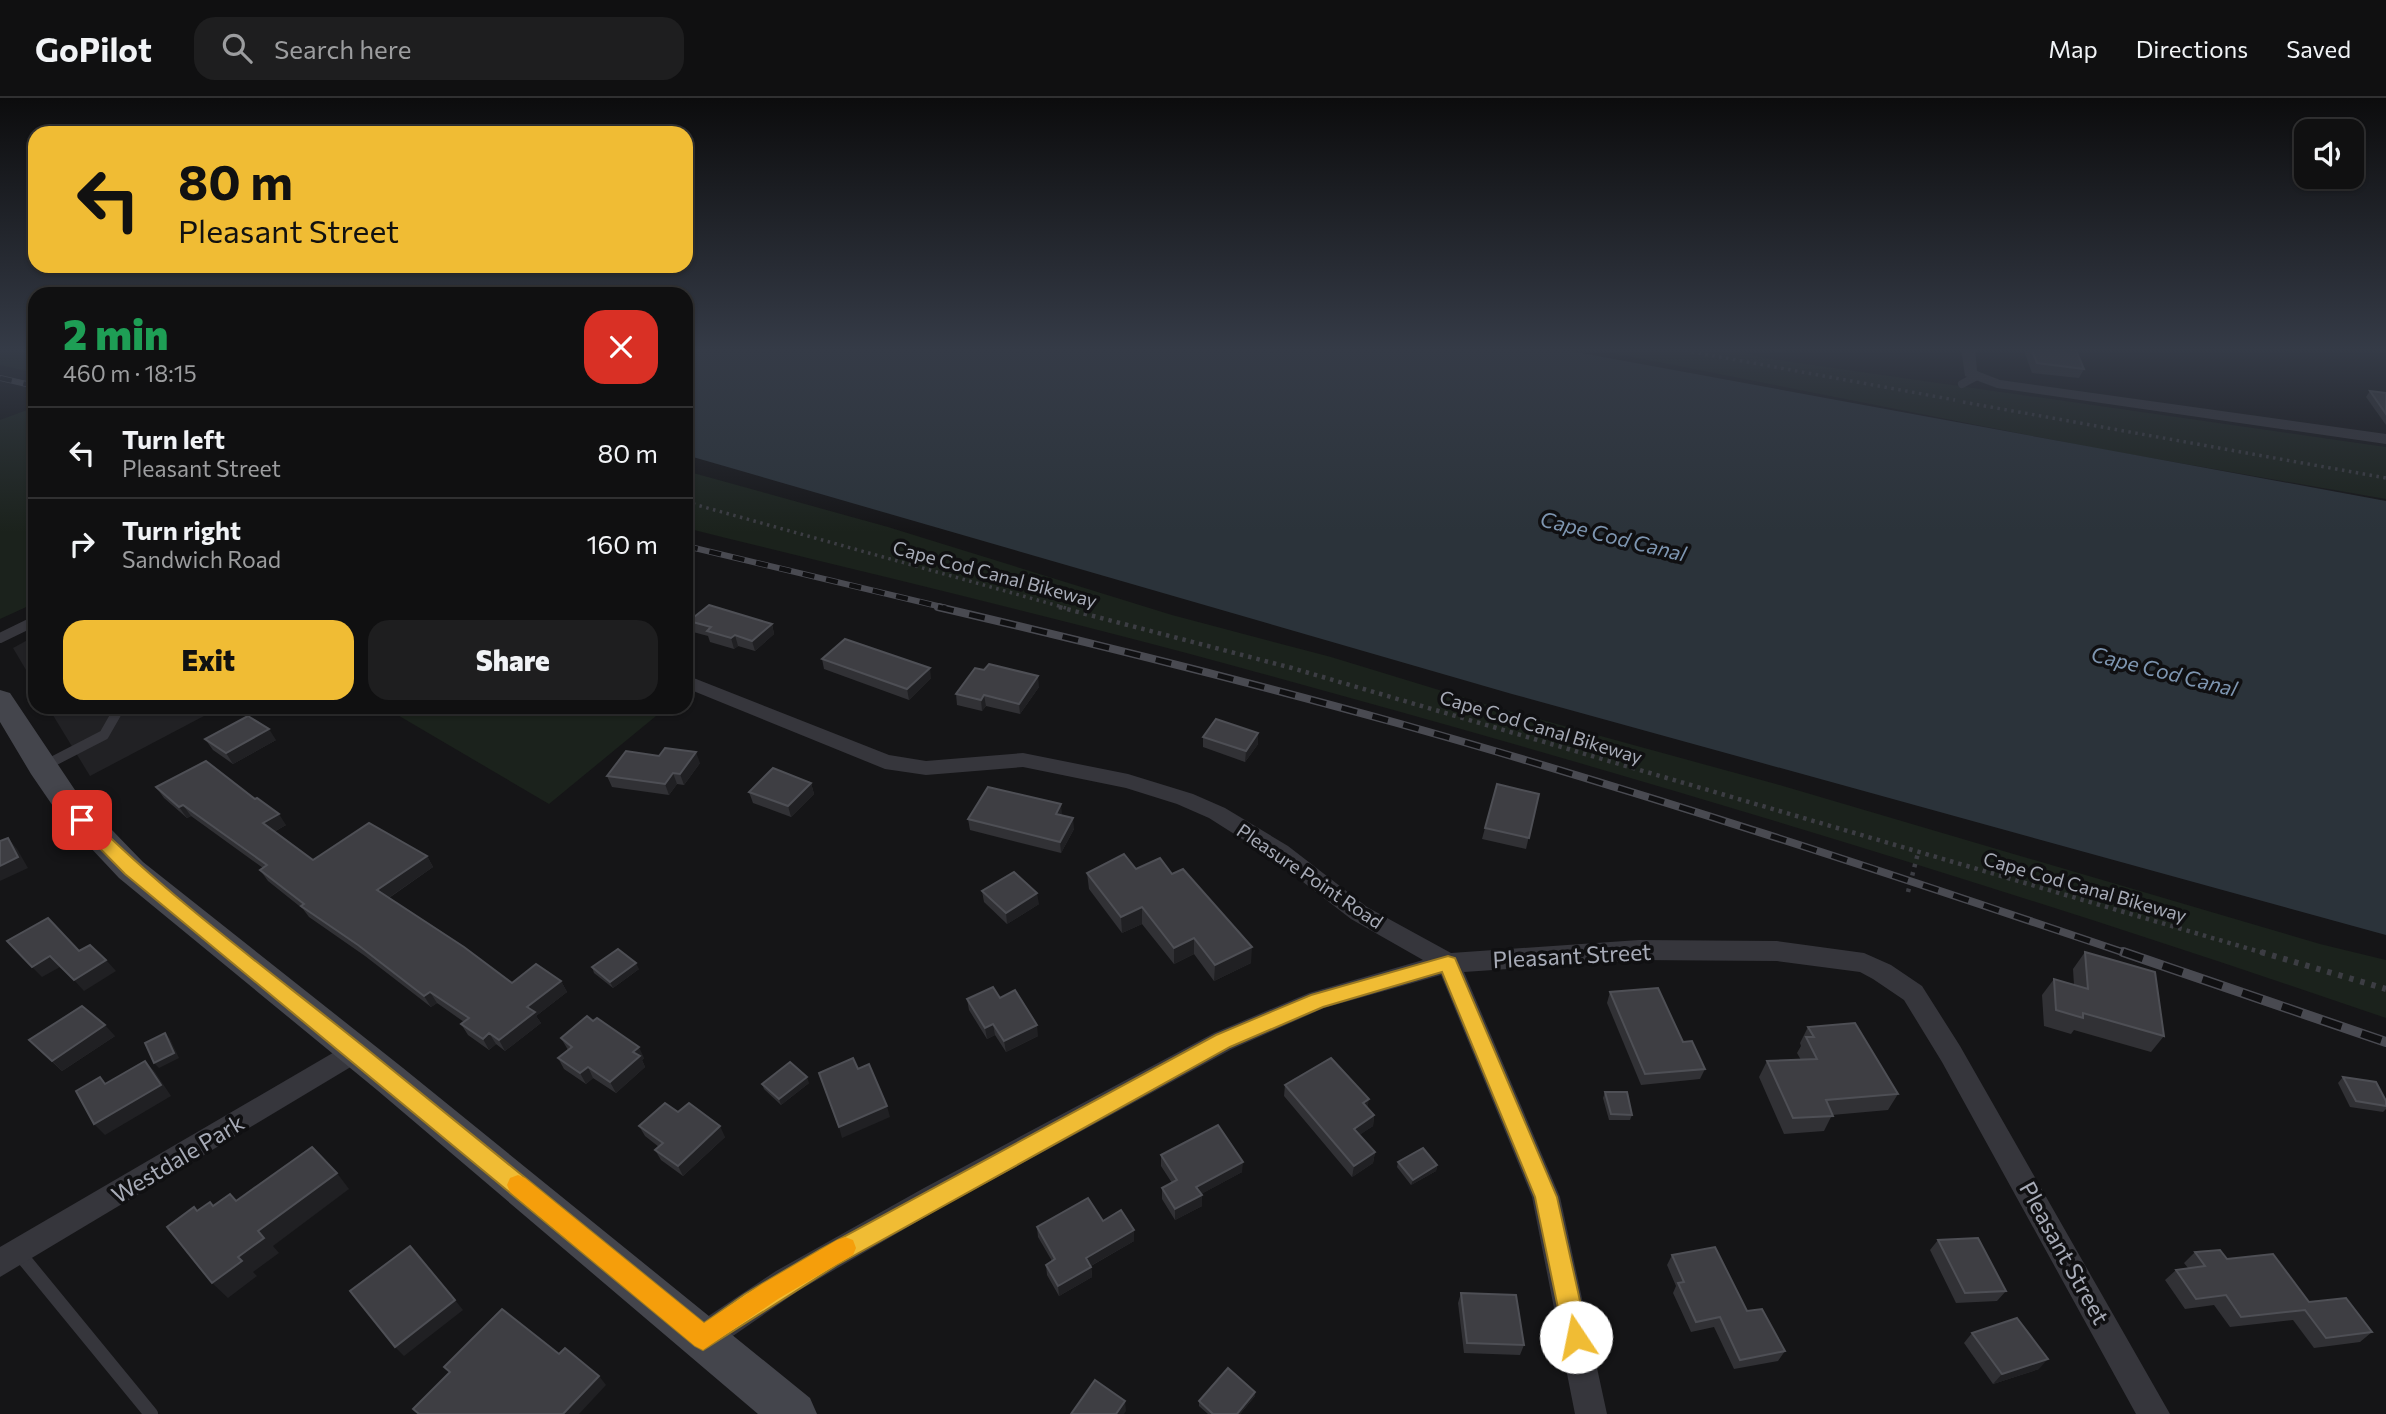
<!DOCTYPE html>
<meta charset="utf-8">
<style>
body{margin:0;font-family:Commissioner,sans-serif;background:#1e1e1f;color:#f1f3f6;height:100vh;display:flex;flex-direction:column;font-size:26px;white-space:nowrap}
*{box-sizing:border-box;margin:0}
p{font-size:23px;color:#9c9d9f}
.icon{flex:none;width:38px;height:38px;fill:none;stroke:currentColor;stroke-width:2;stroke-linecap:round;stroke-linejoin:round}
.map{position:relative;flex:1;overflow:hidden}
.details{position:absolute;left:28px;top:189px;width:665px;height:427px;display:flex;flex-direction:column;background:#101011;border-radius:21px;box-shadow:0 2px 5px #0004,0 0 0 2px #303031}
.details>*{flex:none}
.top-card{position:absolute;left:28px;top:28px;width:665px;height:147px;border-radius:21px;box-shadow:0 2px 5px #0004,0 0 0 2px #303031;background:#f0bc34;color:#111;overflow:hidden}
.fabs{position:absolute;left:2294px;top:21px;display:grid;gap:14px}
.fabs a{display:grid;place-items:center;width:70px;height:70px;border-radius:14px;background:#101011;box-shadow:0 2px 5px #0004,0 0 0 2px #303031;font-size:35px}
.pin{position:absolute;display:grid;place-items:center;width:60px;height:60px;color:#fff;margin:-30px;border-radius:14px;box-shadow:0 4px 10px #0006}
.me{position:absolute;width:77px;margin:-38px;rotate:349deg;stroke-linejoin:round;filter:drop-shadow(0 0 5px #0008)}
.turn{display:flex;align-items:center;gap:24px;height:147px;padding:0 35px;font-size:32px}
.turn .icon{width:91px;height:91px;stroke-width:2.5}
.turn b{display:block;font-size:49px;line-height:60px}
.round{display:grid;place-items:center;flex:none;width:74px;height:74px;border-radius:21px;background:#1e1e1f}
.headline{display:flex;align-items:center;justify-content:space-between;height:119px;padding:0 35px}
h1{font-size:42px;font-weight:800;line-height:52px;color:#1e9e55}
.button{display:flex;gap:14px;margin-top:auto;padding:14px 35px}
.button a{flex:1;height:80px;border-radius:21px;background:#f0bc34;color:#111;font-size:28px;font-weight:800;line-height:80px;text-align:center}
.button a+a{background:#1e1e1f;color:#f1f3f6}
ul{padding:0;list-style:none}
li{display:flex;align-items:center;gap:21px;height:91px;padding:0 35px;border-top:2px solid #303031}
li div{flex:1}
li b{display:block;font-size:26px}
li em{font-style:normal}
header{display:flex;align-items:center;gap:42px;box-sizing:border-box;height:98px;padding:0 35px;background:#101011;border-bottom:2px solid #303031}
header strong{font-size:33px}
nav{display:flex;gap:38px;margin-inline-start:auto;font-size:24px}
.search{width:490px;height:63px;background:#1e1e1f;display:flex;align-items:center;gap:18px;box-sizing:border-box;padding:0 24px;border-radius:21px;color:#9c9d9f;font-size:26px}
.map>svg:first-child{display:block}
.built{fill:#212124}
.green{fill:#1b221c}
.water{fill:#2b333a}
.lines{fill:none;stroke-linecap:round;stroke-linejoin:round}
.path-far2{stroke:#3c3d43;stroke-width:3.5;stroke-dasharray:2.5 4.5;stroke-linecap:butt}
.path-far1{stroke:#3c3d43;stroke-width:4.5;stroke-dasharray:3.5 5;stroke-linecap:butt}
.path{stroke:#3c3d43;stroke-width:6;stroke-dasharray:4.5 7;stroke-linecap:butt}
.lane-far2{stroke:#36363c;stroke-width:8}
.lane-far1{stroke:#36363c;stroke-width:10}
.lane{stroke:#36363c;stroke-width:14}
.street{fill:#36363c;fill-rule:evenodd}
.secondary{fill:#44454c;fill-rule:evenodd}
.rail-far2-casing{stroke:#494a51;stroke-width:6}
.rail-far1-casing{stroke:#494a51;stroke-width:8}
.rail-casing{stroke:#494a51;stroke-width:10}
.rail-far2{stroke:#101012;stroke-width:4.5;stroke-dasharray:12;stroke-linecap:butt}
.rail-far1{stroke:#101012;stroke-width:5;stroke-dasharray:16;stroke-linecap:butt}
.rail{stroke:#101012;stroke-width:7;stroke-dasharray:21;stroke-linecap:butt}
.wall{fill:#313135}
.shaded-wall{fill:#202023}
.building{fill:#3e3e43;stroke:#4e4f55;stroke-width:2}
.route{fill:#f0bc34;stroke:#9c7a22;stroke-width:2}
.slow{fill:#f59e0b}
.labels{text-anchor:middle;stroke-width:7;stroke-linejoin:round;paint-order:stroke}
.street-label{font-size:19px;fill:#a7abb7;stroke:#101012}
.water-label{font-size:21px;font-style:italic;fill:#7e96b1;stroke:#101012}
.near-street-label{font-size:23px;fill:#a7abb7;stroke:#101012}
</style>
<header>
<strong>GoPilot</strong>
<div class="search"><svg class="icon" aria-label="search" viewBox="0 0 24 24"><circle cx="10" cy="10" r="6"/><path d="M15 15l6 6"/></svg>Search here</div>
<nav><a>Map</a><a>Directions</a><a>Saved</a></nav>
</header>
<div class="map">
<svg width="2386" height="1316" viewBox="0 0 2386 1316">
<rect width="100%" height="100%" fill="#151517"/>
<g class="built">
<path d="M35 538V587L13 550Z"/>
<path d="M48 609H221L90 678Z"/>
</g>
<g class="green">
<path d="M0 250H35V275L0 267Z"/>
<path d="M1587 250H1727L1764 260 2386 349V401L2094 350Z"/>
<path d="M35 309V505L0 521V322Z"/>
<path d="M686 373 888 429 1172 517 1331 559 1498 610 1776 686 2320 846 2386 862V920C2008 790 1624 674 1238 569 1055 519 870 476 686 430Z"/>
<path d="M384 609H667L549 706Z"/>
</g>
<path class="water" d="M686 250H1554L2386 403V837L1512 596 686 357Z"/>
<g class="lines">
<g class="path-far2">
<path d="M1671 250 1955 302"/>
<path d="M1963 304 2386 380"/>
<path d="M686 404 1066 510"/>
</g>
<g class="path-far1">
<path d="M1059 509 1292 570 2267 856"/>
<path d="M1908 794 1918 755"/>
</g>
<path class="path" d="M2261 854 2386 891"/>
<path class="lane-far2" d="M1962 286 1975 279"/>
<g class="lane-far1">
<path d="M0 540 35 523"/>
<path d="M44 668 104 637 116 616 114 609"/>
</g>
<path class="lane" d="M19 1155 151 1316"/>
<g class="street">
<path d="M1961 250H1975L1977 273 2000 282 2386 336V346L1997 290 1965 278Z"/>
<path d="M686 577 889 657 926 663 1023 655 1128 676 1193 696 1225 710 1288 748 1367 809 1451 855 1639 842 1777 843 1864 855 1891 867 1922 888 1960 948 2170 1316H2136L1942 964 1904 902 1873 881 1860 874 1777 863 1639 862 1464 874 1560 1099 1607 1316H1575L1532 1099 1441 877 1324 910 1232 951 944 1108 798 1193 714 1251 703 1256 692 1251 687 1240 692 1229 776 1173 924 1090 1214 935 1309 895 1423 862 1351 821 1272 760 1209 720 1177 706 1126 690 1023 669 926 677 885 671 686 590Z"/>
<path d="M355 942 364 945 368 953 364 961 0 1179V1149Z"/>
</g>
<path class="secondary" d="M0 592 10 595 79 698 143 764 403 970 810 1300 817 1316H758L377 992 119 780 57 714 31 676 0 624Z"/>
<g class="rail-far2-casing">
<g id="rail-far2">
<path d="M0 280 35 288"/>
<path d="M686 448 946 510"/>
</g>
</g>
<g class="rail-far1-casing">
<path id="rail-far1" d="M938 509C1092 545 1245 583 1397 625 1643 694 1886 774 2128 856"/>
</g>
<g class="rail-casing">
<path id="rail" d="M2123 854 2386 944"/>
</g>
<use href="#rail-far2" class="rail-far2"/>
<use href="#rail-far1" class="rail-far1"/>
<use href="#rail" class="rail"/>
</g>
<g class="wall">
<path d="M1761 250H1786L1782 255Z"/>
<path d="M2023 250H2075L2084 271 2079 280 2032 275Z"/>
<path d="M2370 293 2386 295V327L2366 299Z"/>
<path d="M689 523 772 526 774 536 755 553 738 548 734 551 710 544 708 538 693 534Z"/>
<path d="M822 561 931 580 909 602 824 571Z"/>
<path d="M1039 589 1020 616 986 608 982 613 957 607 956 596Z"/>
<path d="M1203 639 1258 646 1245 664 1203 649Z"/>
<path d="M205 641 276 642 233 666 213 652Z"/>
<path d="M700 665 684 687 677 686 669 697 612 689 607 678Z"/>
<path d="M811 685 814 696 791 719 753 705 749 694Z"/>
<path d="M156 689 286 727 274 734 313 762 427 758 433 769 389 800 512 885 561 883 567 894 536 918 541 925 505 953 496 946 489 952 468 937 461 926 464 924 437 905 431 909 365 858 309 819 303 811 268 783 260 772 263 770 191 718 187 720 164 700Z"/>
<path d="M1539 696 1526 751 1482 741 1485 730Z"/>
<path d="M1062 717 1074 731 1061 755 970 732 968 721Z"/>
<path d="M1136 771 1251 865 1214 883 1194 856 1174 866 1142 826 1122 835 1089 791 1087 775Z"/>
<path d="M982 793 1039 806 1007 826 984 804Z"/>
<path d="M2085 854 2164 938 2151 954 2074 932 2071 936 2044 928 2042 897 2054 881 2074 887 2073 871Z"/>
<path d="M592 869 639 871 613 890 594 875Z"/>
<path d="M1610 894 1683 944 1705 971 1700 981 1641 987 1607 905Z"/>
<path d="M1000 900 1038 938 1006 954 995 937 987 941 969 912 967 901Z"/>
<path d="M1808 929 1898 996 1888 1012 1832 1017 1824 1033 1784 1036 1759 979 1767 963 1801 962 1797 955 1801 948 1800 945Z"/>
<path d="M115 938 62 973 29 942Z"/>
<path d="M561 940 644 960 642 962 645 969 616 995 593 980 586 986 564 971 558 960 568 952Z"/>
<path d="M2343 979 2386 1003V1011L2383 1014 2350 1009 2338 985Z"/>
<path d="M809 985 781 1007 764 991 762 986Z"/>
<path d="M1285 987 1368 1010 1374 1017 1373 1028 1359 1037 1375 1054 1373 1065 1352 1079 1284 998Z"/>
<path d="M1605 994 1632 1017 1630 1022H1609L1603 1000Z"/>
<path d="M678 1014 725 1039 683 1078 661 1062 655 1052 659 1049 645 1038 639 1028Z"/>
<path d="M1161 1057 1242 1074 1201 1096 1202 1108 1175 1122 1162 1101V1090L1172 1085 1161 1068Z"/>
<path d="M1398 1064 1437 1067 1436 1073 1411 1087 1397 1069Z"/>
<path d="M1103 1123 1134 1143 1091 1168 1092 1179 1059 1198 1047 1177 1046 1167 1052 1163 1038 1139 1037 1129Z"/>
<path d="M1938 1142 2006 1193 1997 1203 1956 1205 1930 1152Z"/>
<path d="M2195 1154 2227 1161 2309 1204 2372 1234 2360 1244 2314 1250 2293 1222 2230 1229 2214 1207 2185 1211 2165 1182 2176 1172 2188 1170 2184 1165Z"/>
<path d="M1672 1157 1747 1213 1785 1253 1778 1263 1734 1271 1714 1229 1691 1234 1673 1195 1676 1188 1667 1167Z"/>
<path d="M1461 1195 1524 1247 1520 1257 1464 1255 1458 1205Z"/>
<path d="M1972 1235 2039 1271 1993 1286 1964 1245Z"/>
<path d="M1255 1298 1240 1316H1208L1199 1308V1303Z"/>
</g>
<g class="shaded-wall">
<path d="M772 526 774 536 755 553 752 543Z"/>
<path d="M735 537 738 548 734 551 731 540Z"/>
<path d="M930 570 931 580 909 602 907 591Z"/>
<path d="M1038 578 1039 589 1020 616 1019 606Z"/>
<path d="M984 597 986 608 982 613 981 602Z"/>
<path d="M269 631 276 642 233 666 226 655Z"/>
<path d="M1258 635V646L1245 664 1246 653Z"/>
<path d="M696 654 700 665 684 687 680 676Z"/>
<path d="M673 675 677 686 669 697 665 686Z"/>
<path d="M811 685 814 696 791 719 788 708Z"/>
<path d="M1061 706 1062 717 1056 716Z"/>
<path d="M183 707 191 718 187 720 179 709Z"/>
<path d="M279 716 286 727 270 736 263 725Z"/>
<path d="M1073 720 1074 731 1061 755 1060 744Z"/>
<path d="M8 740 17 751 28 770 0 783V768Z"/>
<path d="M427 758 433 769 384 803 377 792Z"/>
<path d="M1037 795 1039 806 1007 826 1006 815Z"/>
<path d="M1142 809V826L1122 835 1121 819Z"/>
<path d="M1194 840V856L1174 866V850Z"/>
<path d="M1252 849 1251 865 1214 883 1215 867Z"/>
<path d="M50 858 60 869 42 879 32 869Z"/>
<path d="M106 862 116 873 84 893 74 882Z"/>
<path d="M636 865 639 871 613 890 610 884Z"/>
<path d="M561 883 567 894 536 918 541 925 505 953 499 942 527 909Z"/>
<path d="M430 894 437 905 431 909 424 898Z"/>
<path d="M993 926 995 937 987 941 985 930Z"/>
<path d="M105 927 115 938 62 973 52 963Z"/>
<path d="M1037 927 1038 938 1006 954 1004 943Z"/>
<path d="M165 935 170 941 179 960 159 970 154 965Z"/>
<path d="M489 935 496 946 489 952 483 941Z"/>
<path d="M639 949 644 960 642 962 645 969 616 995 610 984 633 954Z"/>
<path d="M145 963 155 974 171 998 105 1037 94 1026Z"/>
<path d="M588 969 593 980 586 986 580 975Z"/>
<path d="M807 979 809 985 781 1007 779 1001Z"/>
<path d="M1369 1001 1367 1012 1363 1005Z"/>
<path d="M887 1008 890 1019 842 1040 839 1029Z"/>
<path d="M1374 1017 1373 1028 1352 1042 1354 1031Z"/>
<path d="M720 1028 725 1039 683 1078 678 1068Z"/>
<path d="M1375 1054 1373 1065 1352 1079 1354 1068Z"/>
<path d="M1243 1064 1242 1074 1196 1099V1089Z"/>
<path d="M1437 1067 1436 1073 1411 1087 1413 1082Z"/>
<path d="M337 1075 349 1091 273 1148 279 1155 253 1174 257 1178 228 1200 212 1185 258 1133Z"/>
<path d="M1202 1097V1108L1175 1122V1111Z"/>
<path d="M1134 1132V1143L1087 1170 1086 1160Z"/>
<path d="M1091 1169 1092 1179 1059 1198 1058 1188Z"/>
<path d="M455 1202 463 1212 404 1258 395 1249Z"/>
<path d="M2048 1261 2039 1271 1993 1286 2002 1276Z"/>
<path d="M599 1278 606 1287 579 1316H563Z"/>
<path d="M1255 1294V1298L1240 1316H1237Z"/>
<path d="M1125 1303 1126 1313 1124 1316H1116Z"/>
</g>
<g class="building">
<path d="M2031 250H2075L2084 271 2037 265Z"/>
<path d="M2370 293 2386 295V316Z"/>
<path d="M709 507 772 526 752 543 735 537 731 540 707 533 711 529 689 523Z"/>
<path d="M845 541 930 570 907 591 822 561Z"/>
<path d="M989 566 1038 578 1019 606 984 597 981 602 956 596 975 570 984 572Z"/>
<path d="M248 618 269 631 226 655 205 641Z"/>
<path d="M1216 621 1258 635 1246 653 1203 639Z"/>
<path d="M665 650 696 654 680 676 673 675 665 686 607 678 626 653 659 658Z"/>
<path d="M206 663 255 701 257 700 279 716 263 725 313 762 369 725 427 758 377 792 464 849 512 885 536 866 561 883 527 909 535 914 499 942 489 935 483 941 461 926 469 920 430 894 424 898 358 847 301 808 304 806 260 772 267 767 183 707 179 709 156 689Z"/>
<path d="M773 670 811 685 788 708 749 694Z"/>
<path d="M1497 686 1539 696 1529 740 1485 730Z"/>
<path d="M988 689 1061 706 1056 716 1073 720 1060 744 968 721Z"/>
<path d="M8 740 18 759 0 768V743Z"/>
<path d="M1124 756 1136 771 1160 760 1172 776 1183 771 1252 849 1215 867 1194 840 1174 850 1142 809 1121 819 1087 775Z"/>
<path d="M1014 774 1037 795 1006 815 982 793Z"/>
<path d="M48 820 79 853 90 847 106 862 74 882 50 858 32 869 7 843Z"/>
<path d="M618 851 636 865 610 884 592 869Z"/>
<path d="M2085 854 2155 874 2164 938 2083 915V920L2056 912 2054 881 2088 891Z"/>
<path d="M993 889 1000 900 1015 892 1037 927 1004 943 993 926 985 930 967 901Z"/>
<path d="M1658 890 1683 944 1692 943 1705 971 1645 976 1610 894Z"/>
<path d="M82 908 105 927 52 963 29 942Z"/>
<path d="M587 918 593 923 597 920 639 949 633 954 640 958 610 984 588 969 580 975 558 960 572 949 561 940Z"/>
<path d="M1855 925 1898 996 1826 1002 1833 1018 1793 1020 1767 963 1817 961 1806 939H1814L1808 929Z"/>
<path d="M165 935 174 955 154 965 145 945Z"/>
<path d="M853 960 858 971 869 966 887 1008 839 1029 819 975Z"/>
<path d="M1331 960 1369 1001 1363 1005 1374 1017 1354 1031 1375 1054 1354 1068 1285 987Z"/>
<path d="M145 963 161 987 94 1026 76 993 100 979 105 986Z"/>
<path d="M790 964 807 979 779 1001 762 986Z"/>
<path d="M2343 979 2376 984 2386 1003V1008L2356 1003Z"/>
<path d="M1605 994H1627L1632 1017 1611 1016Z"/>
<path d="M665 1005 678 1014 689 1005 720 1028 678 1068 655 1052 663 1045 639 1028Z"/>
<path d="M1218 1027 1243 1064 1196 1089 1202 1097 1175 1111 1162 1090 1177 1082 1161 1057Z"/>
<path d="M312 1049 337 1075 258 1133 264 1140 238 1159 242 1163 212 1185 167 1129 194 1109 197 1113 210 1104 213 1108 230 1096 236 1103Z"/>
<path d="M1423 1050 1437 1067 1413 1082 1398 1064Z"/>
<path d="M1088 1100 1103 1123 1121 1112 1134 1132 1086 1160 1091 1169 1058 1188 1046 1167 1055 1161 1037 1129Z"/>
<path d="M1978 1140 2006 1193 1965 1195 1938 1142Z"/>
<path d="M410 1148 455 1202 395 1249 350 1193Z"/>
<path d="M1715 1149 1747 1213 1762 1211 1785 1253 1740 1262 1720 1219 1696 1224 1678 1185 1684 1184 1672 1157Z"/>
<path d="M2220 1152 2227 1161 2273 1156 2309 1204 2346 1200 2372 1234 2326 1240 2305 1212 2241 1219 2226 1197 2196 1201 2176 1172 2205 1168 2195 1154Z"/>
<path d="M1461 1195 1516 1197 1524 1247 1467 1245Z"/>
<path d="M502 1211 559 1256 565 1250 599 1278 563 1316H419L413 1311 450 1274 444 1269Z"/>
<path d="M2017 1220 2048 1261 2002 1276 1972 1235Z"/>
<path d="M1228 1270 1255 1294 1237 1316H1213L1199 1303Z"/>
<path d="M1095 1282 1125 1303 1116 1316H1071Z"/>
</g>
<linearGradient id="sky" x2="0" y2="1"><stop stop-color="#0c0c0d"/><stop offset="0.58" stop-color="#353b47"/><stop offset="1" stop-color="#353b47" stop-opacity="0"/></linearGradient>
<rect width="2386" height="434" fill="url(#sky)"/>
<path class="route" d="M82 716 88 718C173 803 270 873 363 948 477 1040 590 1133 704 1225L745 1196 821 1151 1216 937 1311 897 1448 858 1455 860 1557 1099 1588 1239 1584 1247 1576 1251 1568 1247 1564 1239 1535 1099 1442 874 1323 909 1230 949 837 1167 703 1252 695 1248 125 776 76 726 74 722 76 718Z"/>
<path class="slow" d="M518 1077 525 1080 704 1225 762 1186 837 1142 845 1139 853 1142 856 1150 853 1157 778 1201 703 1252 695 1248 510 1094 507 1087 510 1080Z"/>
<g class="labels">
<g class="street-label">
<text transform="translate(995 476) rotate(15)" y="7">Cape Cod Canal Bikeway</text>
<text transform="translate(1541 629) rotate(17)" y="7">Cape Cod Canal Bikeway</text>
<text transform="translate(1310 778) rotate(34)" y="7">Pleasure Point Road</text>
<text transform="translate(2085 789) rotate(16)" y="7">Cape Cod Canal Bikeway</text>
</g>
<g class="water-label">
<text transform="translate(1613 439) rotate(14)" y="7">Cape Cod Canal</text>
<text transform="translate(2164 574) rotate(14)" y="7">Cape Cod Canal</text>
</g>
<g class="near-street-label">
<text transform="translate(1572 858) rotate(-3)" y="8">Pleasant Street</text>
<text transform="translate(178 1061) rotate(-31)" y="8">Westdale Park</text>
<text transform="translate(2064 1155) rotate(61)" y="8">Pleasant Street</text>
</g>
</g>
</svg>
<div class="fabs">
<a><svg class="icon" aria-label="sound" viewBox="0 0 24 24"><path d="M4 9h4l5-4v14l-5-4H4zM17 9q2 3 0 6"/></svg></a>
</div>
<div class="pin" style="left:82px;top:722px;background:#d93025"><svg class="icon" aria-label="arrive" viewBox="0 0 24 24"><path d="M6 21V4h12l-3 4 3 4H6"/></svg></div>
<svg class="me" style="left:1576px;top:1239px" viewBox="-20 -20 40 40"><circle r="19" fill="#fff"/><path d="M0-13L10 11 0 6-10 11z" fill="#f0bc34"/></svg>
<div class="top-card">
<div class="turn"><svg class="icon" aria-label="left" viewBox="0 0 24 24"><path d="M17 20v-9H6M10 6l-5 5 5 5"/></svg><div><b>80 m</b>Pleasant Street</div></div>
</div>
<section class="details">
<div class="headline"><div><h1>2 min</h1><p>460 m · 18:15</p></div><a class="round" style="background:#d93025;color:#fff"><svg class="icon" aria-label="close" viewBox="0 0 24 24"><path d="M6 6l12 12M18 6L6 18"/></svg></a></div>
<ul>
<li><svg class="icon" aria-label="left" viewBox="0 0 24 24"><path d="M17 20v-9H6M10 6l-5 5 5 5"/></svg><div><b>Turn left</b><p>Pleasant Street</p></div><em>80 m</em></li>
<li><svg class="icon" aria-label="right" viewBox="0 0 24 24"><path d="M7 20v-9h11M14 6l5 5-5 5"/></svg><div><b>Turn right</b><p>Sandwich Road</p></div><em>160 m</em></li>
</ul>
<div class="button"><a>Exit</a><a>Share</a></div>
</section>
</div>
